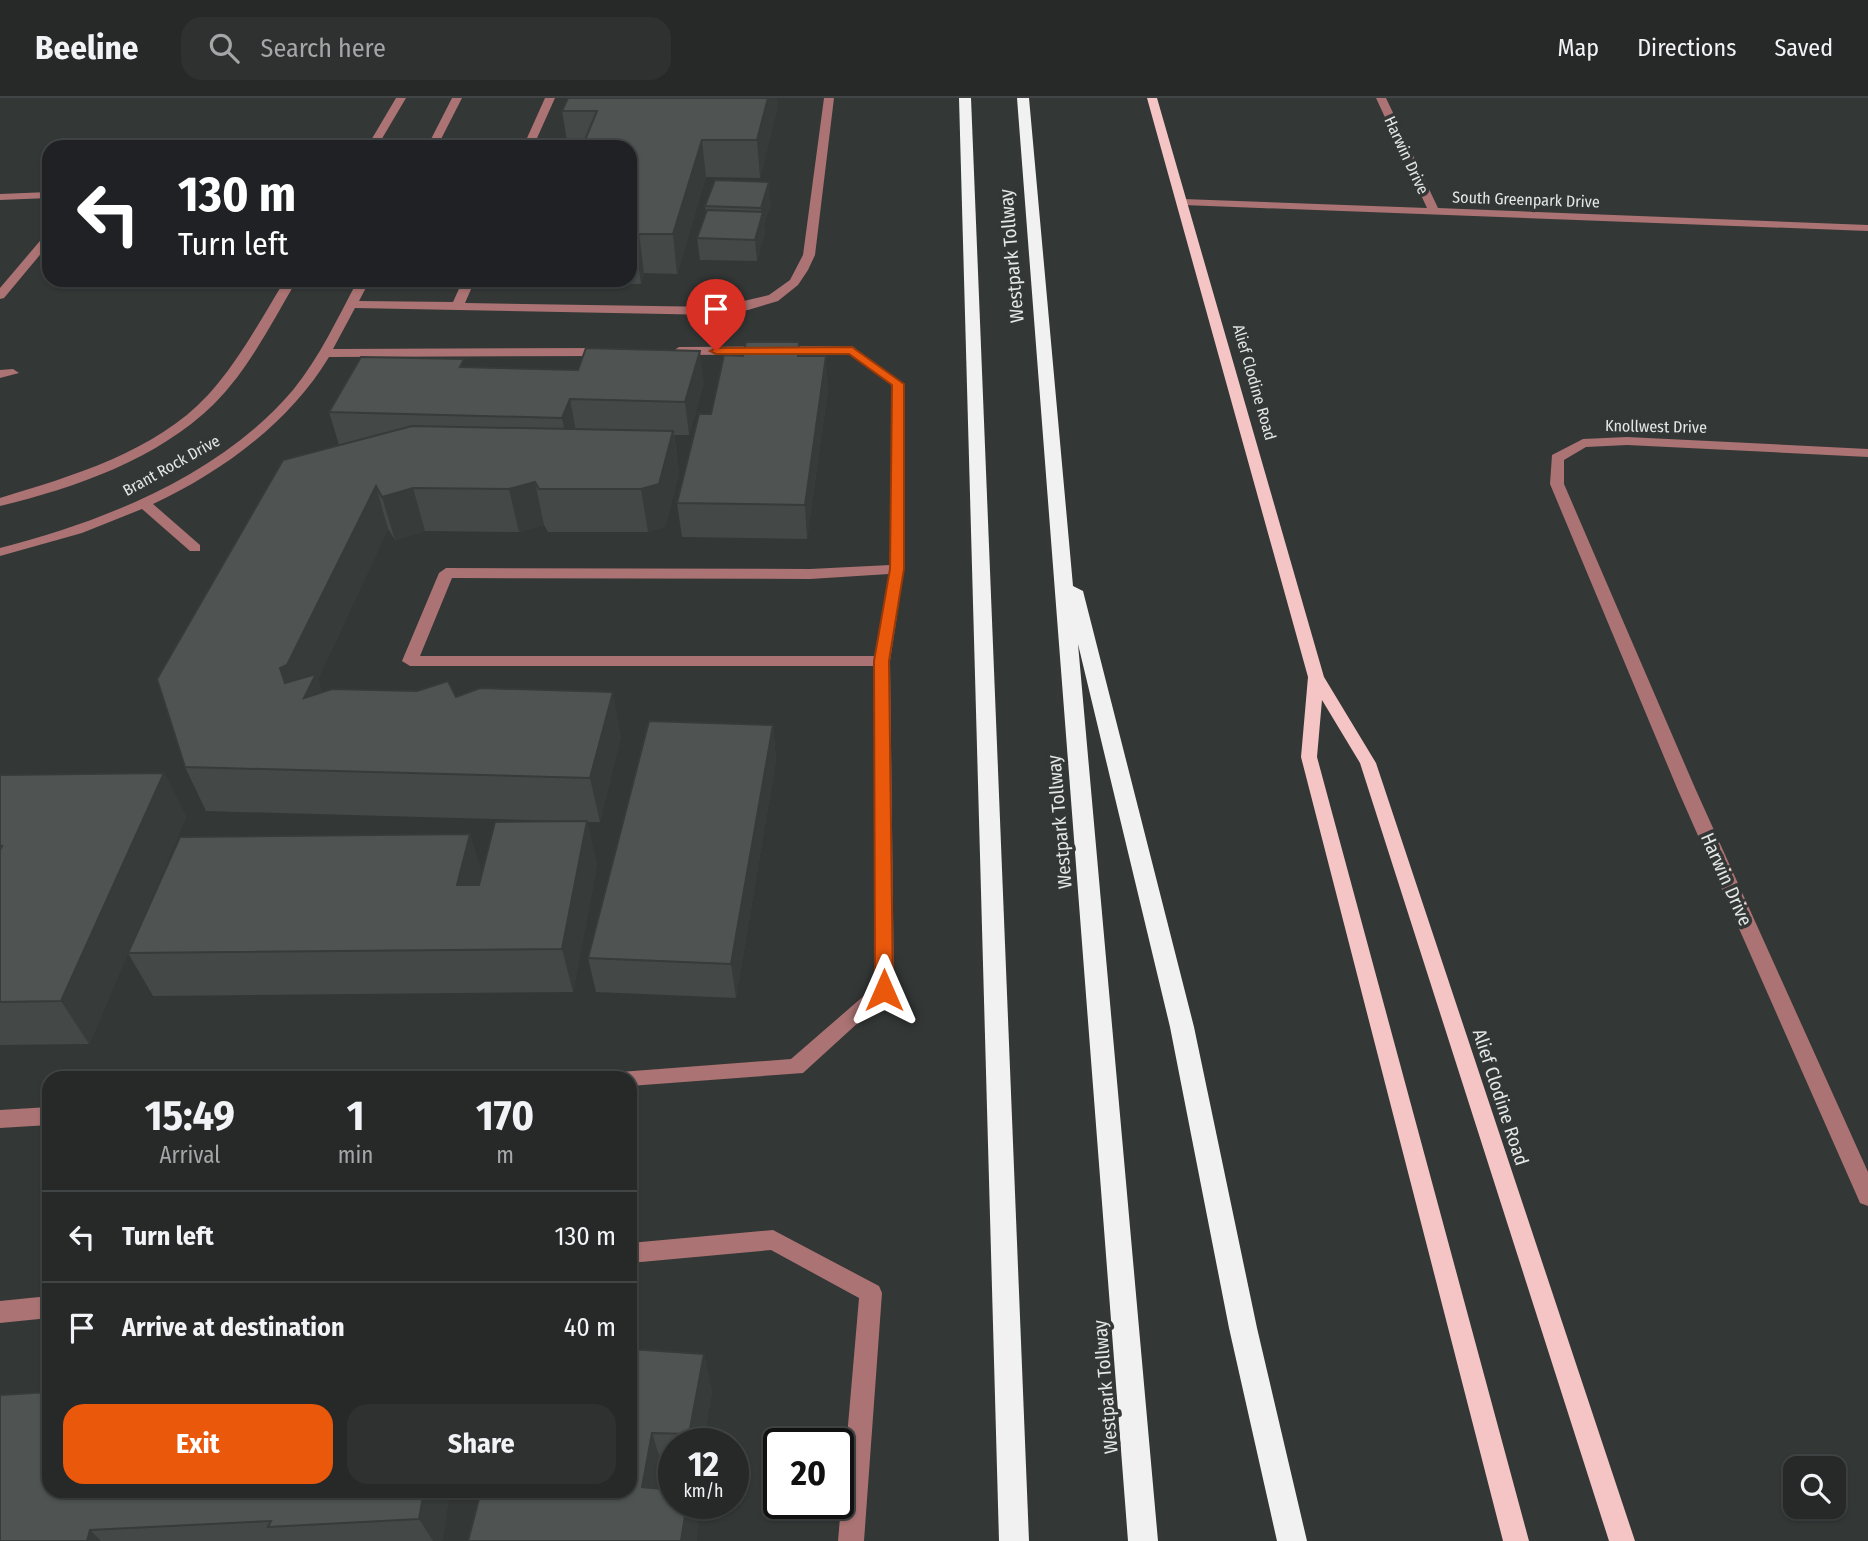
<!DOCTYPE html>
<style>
body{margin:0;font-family:"Fira Sans Condensed",sans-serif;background:#2e3130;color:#f1f3f6;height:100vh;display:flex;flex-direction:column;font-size:26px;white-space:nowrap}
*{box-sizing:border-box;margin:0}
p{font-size:23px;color:#a4a6a8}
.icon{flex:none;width:38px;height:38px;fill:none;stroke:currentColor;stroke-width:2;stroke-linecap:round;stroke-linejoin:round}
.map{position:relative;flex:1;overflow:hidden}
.details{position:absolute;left:42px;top:973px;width:595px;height:427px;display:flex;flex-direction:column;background:#262928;border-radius:21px;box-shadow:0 2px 5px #0004,0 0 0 2px #424545}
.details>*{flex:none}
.banner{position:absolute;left:42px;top:42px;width:595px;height:147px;border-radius:21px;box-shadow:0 2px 5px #0004,0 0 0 2px #424545;background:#202124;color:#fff;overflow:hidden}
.controls{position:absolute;left:1783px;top:1358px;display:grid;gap:14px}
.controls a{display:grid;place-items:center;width:63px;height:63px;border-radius:14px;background:#262928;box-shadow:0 2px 5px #0004,0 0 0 2px #424545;font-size:35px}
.speed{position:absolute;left:658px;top:1330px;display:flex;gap:14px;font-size:35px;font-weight:700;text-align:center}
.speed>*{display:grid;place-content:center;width:91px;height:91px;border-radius:50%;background:#262928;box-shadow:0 2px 5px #0004,0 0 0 2px #424545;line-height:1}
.speed small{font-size:18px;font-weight:400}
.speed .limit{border:4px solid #111;border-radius:10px;background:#fff;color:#111}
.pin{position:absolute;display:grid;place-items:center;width:60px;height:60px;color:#fff;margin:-72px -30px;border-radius:50% 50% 50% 0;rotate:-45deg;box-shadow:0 0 7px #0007}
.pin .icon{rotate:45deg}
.me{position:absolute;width:77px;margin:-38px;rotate:0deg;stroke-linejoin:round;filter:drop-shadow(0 0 5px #0008)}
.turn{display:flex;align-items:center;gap:24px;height:147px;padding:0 21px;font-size:32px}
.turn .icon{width:91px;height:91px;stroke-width:2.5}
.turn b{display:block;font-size:49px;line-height:60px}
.eta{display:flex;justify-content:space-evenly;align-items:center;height:119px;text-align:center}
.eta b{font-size:42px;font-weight:700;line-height:49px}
.cta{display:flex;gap:14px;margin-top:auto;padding:14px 21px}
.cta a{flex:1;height:80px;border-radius:21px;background:#ea580c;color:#fff;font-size:28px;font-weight:700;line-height:80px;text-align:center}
.cta a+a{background:#2e3130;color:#f1f3f6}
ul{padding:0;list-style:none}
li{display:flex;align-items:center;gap:21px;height:91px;padding:0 21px;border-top:2px solid #424545}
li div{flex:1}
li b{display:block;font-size:26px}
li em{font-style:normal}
header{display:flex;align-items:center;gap:42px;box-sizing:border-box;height:98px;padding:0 35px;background:#262928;border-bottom:2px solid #424545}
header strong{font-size:33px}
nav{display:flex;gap:38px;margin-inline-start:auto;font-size:24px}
.search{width:490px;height:63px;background:#2e3130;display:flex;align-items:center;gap:18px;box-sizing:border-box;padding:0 24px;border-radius:21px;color:#a4a6a8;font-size:26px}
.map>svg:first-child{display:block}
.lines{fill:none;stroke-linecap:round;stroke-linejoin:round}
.minor{fill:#ab7373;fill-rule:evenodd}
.major{fill:#f4c5c4;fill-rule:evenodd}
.highway{fill:#f1f1f1;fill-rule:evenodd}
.wall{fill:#444847}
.shaded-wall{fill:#373b39}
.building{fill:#4f5452;stroke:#373b39;stroke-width:2}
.route{fill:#ea580c;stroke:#983908;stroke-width:2}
.labels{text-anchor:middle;stroke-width:7;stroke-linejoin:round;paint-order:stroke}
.far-street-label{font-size:16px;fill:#e4e7e6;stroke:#333736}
.street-label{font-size:19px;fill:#e4e7e6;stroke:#333736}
</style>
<header>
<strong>Beeline</strong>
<div class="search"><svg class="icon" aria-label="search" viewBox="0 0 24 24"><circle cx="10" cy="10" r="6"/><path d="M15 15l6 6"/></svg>Search here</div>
<nav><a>Map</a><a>Directions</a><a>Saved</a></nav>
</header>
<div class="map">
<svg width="1868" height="1443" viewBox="0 0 1868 1443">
<rect width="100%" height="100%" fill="#333736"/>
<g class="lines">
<g class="minor">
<path d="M396 0H406L377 49H367Z"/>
<path d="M452 0H462L437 49H427Z"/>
<path d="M545 0H555L533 49H523Z"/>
<path d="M824 0H834L815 157 808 172 798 187 778 203 748 212 718 217 355 210 333 251 606 250 612 254 606 258 329 259C290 324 222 374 153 406L200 447V453H190L142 411 82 435 0 458V450C105 423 221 377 293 292 320 259 338 219 358 182H370L359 203 453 204 463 182H475L465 205 718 209 769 197 790 182 803 157Z"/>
<path d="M1376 0H1386L1438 110 1868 127V133L1183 107 1178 104 1183 101 1427 110Z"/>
<path d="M49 94V100L0 102V96Z"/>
<path d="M49 136V146L4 200 0 201V190L45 137Z"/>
<path d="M285 182H297C272 224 249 271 214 306 158 361 75 390 0 408V400C72 378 155 354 208 297 239 263 261 221 285 182Z"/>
<path d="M852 248 904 286V471L890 563 894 892 803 975 630 988V980H617L620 974 791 961 874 889V568H410L402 563 439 475 446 470 810 471 890 467 892 287 849 256 679 257 673 253 679 249ZM889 476 875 558H420L452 480 810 481Z"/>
<path d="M0 272 13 271 19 275 0 280Z"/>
<path d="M1627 339 1868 351V359L1627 347 1586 349 1564 362V386L1695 690 1868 1074V1108L1860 1105 1857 1098 1677 690 1550 386 1552 357 1583 341Z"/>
<path d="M49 1009V1027L0 1030V1012Z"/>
<path d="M773 1132 879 1188 882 1195 864 1443H838L859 1200 771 1152 630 1165V1145Z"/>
<path d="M49 1198V1220L0 1225V1203Z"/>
</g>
<path class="major" d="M1147 0H1157L1324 579 1376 665 1635 1443H1609L1360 665 1322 602 1317 659 1529 1443H1503L1301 659 1308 579Z"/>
<g class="highway">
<path d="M959 0H971L1029 1443H999Z"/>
<path d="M1017 0H1029L1073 488 1083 493 1194 929 1257 1230 1307 1443H1277L1229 1230 1170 929 1078 546 1158 1443H1128Z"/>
</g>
</g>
<g class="wall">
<path d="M778 7 760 80 706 79 677 176 644 175 641 186 535 185 534 182H630V49H568L562 13Z"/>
<path d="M771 105 764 126 765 135 757 163 700 162 697 140 706 116 705 108Z"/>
<path d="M799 244 800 258 828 291 807 441 682 439 677 405 711 316 743 258Z"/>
<path d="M466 269 704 285 689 337H674L679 376 665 429 648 434H548L544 427 519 434 425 433 395 442 388 431 318 581 322 594 456 599 621 638 600 724H587L597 767 573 894 153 898 128 855 482 775 562 723 206 713 185 669 339 347 329 314Z"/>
<path d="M773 627 776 662 736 900 596 894 588 860Z"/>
<path d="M164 675 186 719 89 946 0 947V677Z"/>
<path d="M630 1251 704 1256 712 1294 703 1346H674V1371L663 1370 659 1391 699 1428 519 1394Z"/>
<path d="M450 1393 442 1443H0Z"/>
</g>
<g class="shaded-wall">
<path d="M768 0H777L778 7 760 80 757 42Z"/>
<path d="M702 42 706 79 677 176 673 136Z"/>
<path d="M769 84 771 105 764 126 765 135 757 163 755 142 761 120V110Z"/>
<path d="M639 136 644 175 641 186 635 146Z"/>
<path d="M700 253 704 285 689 337 685 304Z"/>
<path d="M826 258 828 291 807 441 805 407Z"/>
<path d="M570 301 576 334 569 354 562 320Z"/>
<path d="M673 333 679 376 665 429 648 434 641 391Z"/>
<path d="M535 384 544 427 519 434 509 391Z"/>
<path d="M376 388 388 431 318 581 332 620 297 614 280 570Z"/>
<path d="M413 390 425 433 395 442 382 399Z"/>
<path d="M613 594 621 638 600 724 590 680Z"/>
<path d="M773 627 776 662 736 900 731 866Z"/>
<path d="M164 675 186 719 89 946 61 903Z"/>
<path d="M587 723 597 767 573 894 562 851Z"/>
<path d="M470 736 484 780 472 830 457 787Z"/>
<path d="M704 1256 712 1294 703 1346H691L689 1336Z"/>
<path d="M652 1335 663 1370 653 1424 642 1389Z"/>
<path d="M424 1393H450L442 1443H433L419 1421Z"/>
<path d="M687 1405H693L699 1428 697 1443H681Z"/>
<path d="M90 1432 101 1443H87Z"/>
</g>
<g class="building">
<path d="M568 0H768L757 42H702L673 136H639L635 146H630V49H582L597 13H562Z"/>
<path d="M715 82 769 84 761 110 705 108Z"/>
<path d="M707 112 763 114 755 142 697 140Z"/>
<path d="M746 244H799L798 258H826L805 407 677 405 699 316H711L724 257 743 258Z"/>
<path d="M586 250 700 253 685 304 570 301 562 320 329 314 361 259 464 261 460 269 578 272Z"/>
<path d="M412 328 673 333 659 386 641 391H539L535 384 509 391 413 390 382 399 376 388 287 567 280 570 285 585 316 576 304 600 332 591 417 593 448 583 456 599 480 590 613 594 590 680 185 669 157 581 283 362Z"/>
<path d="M649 623 773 627 731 866 588 860Z"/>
<path d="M164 675 61 903 0 904V752L2 748H0V677Z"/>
<path d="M587 723 562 851 128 855 180 739 470 736 457 787H479L495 724Z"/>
<path d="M630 1251 704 1256 689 1336 652 1335 642 1389 674 1392V1405H687L681 1443H468L481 1393 519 1394V1393H630Z"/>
<path d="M49 1294V1393H424L419 1421 268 1429 271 1423 90 1432 87 1443H0V1297Z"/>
</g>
<path class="route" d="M852 249 904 286V471L889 563 893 892 884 899 875 892 874 563 890 471 892 287 849 256H716L710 253 716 250Z"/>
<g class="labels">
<g class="far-street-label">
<text transform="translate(1407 57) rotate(65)" y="6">Harwin Drive</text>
<text transform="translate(1526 101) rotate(2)" y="6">South Greenpark Drive</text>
<text transform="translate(1255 284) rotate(74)" y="6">Alief Clodine Road</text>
<text transform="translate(1656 328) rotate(1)" y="6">Knollwest Drive</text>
<text transform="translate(171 367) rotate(-29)" y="6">Brant Rock Drive</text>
</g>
<g class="street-label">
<text transform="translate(1011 158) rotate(-95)" y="7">Westpark Tollway</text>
<text transform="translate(1059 724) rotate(-95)" y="7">Westpark Tollway</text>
<text transform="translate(1727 781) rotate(66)" y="7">Harwin Drive</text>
<text transform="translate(1501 999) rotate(72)" y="7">Alief Clodine Road</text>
<text transform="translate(1105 1289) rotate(-95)" y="7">Westpark Tollway</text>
</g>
</g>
</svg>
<div class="controls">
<a><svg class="icon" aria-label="search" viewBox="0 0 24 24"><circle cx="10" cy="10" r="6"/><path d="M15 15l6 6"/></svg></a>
</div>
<div class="speed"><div>12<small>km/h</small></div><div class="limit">20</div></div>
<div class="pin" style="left:716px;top:253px;background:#d93025"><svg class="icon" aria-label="arrive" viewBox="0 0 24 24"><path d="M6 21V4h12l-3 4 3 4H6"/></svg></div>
<svg class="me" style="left:884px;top:892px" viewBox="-20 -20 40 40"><path d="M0-17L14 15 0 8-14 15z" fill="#ea580c" stroke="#fff" stroke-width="4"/></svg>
<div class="banner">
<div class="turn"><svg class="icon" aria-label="left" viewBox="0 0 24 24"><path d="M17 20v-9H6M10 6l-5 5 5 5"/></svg><div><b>130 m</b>Turn left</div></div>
</div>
<section class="details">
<div class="eta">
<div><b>15:49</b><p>Arrival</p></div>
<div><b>1</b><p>min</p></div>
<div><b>170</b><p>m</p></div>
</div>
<ul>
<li><svg class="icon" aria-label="left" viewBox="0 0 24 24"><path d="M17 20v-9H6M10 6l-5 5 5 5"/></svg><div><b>Turn left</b></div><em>130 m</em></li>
<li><svg class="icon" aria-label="arrive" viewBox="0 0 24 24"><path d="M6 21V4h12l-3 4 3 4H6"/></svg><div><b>Arrive at destination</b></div><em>40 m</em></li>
</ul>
<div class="cta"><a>Exit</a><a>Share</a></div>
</section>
</div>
